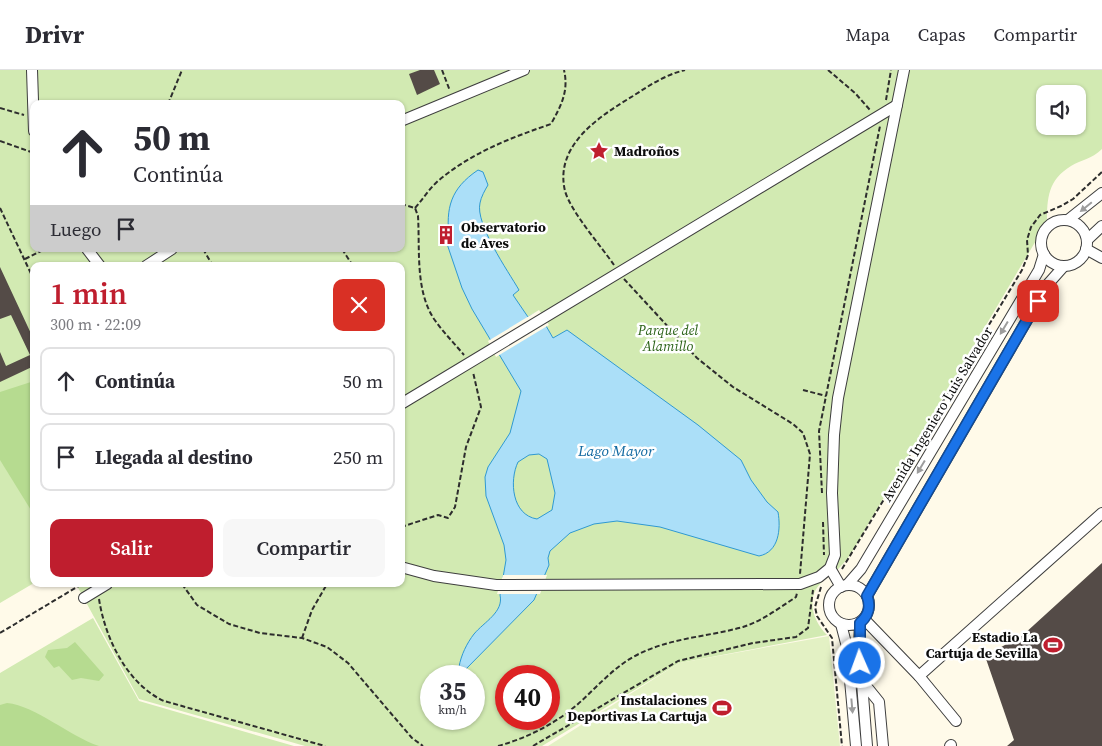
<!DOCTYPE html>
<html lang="es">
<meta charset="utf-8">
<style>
body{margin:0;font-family:"Source Serif 4",serif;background:#f7f7f7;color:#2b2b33;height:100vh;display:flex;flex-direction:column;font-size:19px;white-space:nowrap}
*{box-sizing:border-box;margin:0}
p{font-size:16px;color:#7c7c81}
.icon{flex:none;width:28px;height:28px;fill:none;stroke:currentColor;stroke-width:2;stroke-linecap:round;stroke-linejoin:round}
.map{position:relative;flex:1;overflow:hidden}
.panel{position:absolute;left:30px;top:192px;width:375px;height:325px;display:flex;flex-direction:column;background:#fff;border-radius:10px;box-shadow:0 1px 4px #0004}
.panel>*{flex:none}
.hud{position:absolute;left:30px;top:30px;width:375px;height:152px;border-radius:10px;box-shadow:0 1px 4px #0004;background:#fff;color:#2b2b33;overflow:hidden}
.controls{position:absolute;left:1036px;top:15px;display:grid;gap:10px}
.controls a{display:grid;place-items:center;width:50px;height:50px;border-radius:10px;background:#fff;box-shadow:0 1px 4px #0004;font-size:25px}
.speed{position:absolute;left:420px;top:595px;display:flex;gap:10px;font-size:25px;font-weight:700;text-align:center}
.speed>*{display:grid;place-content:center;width:65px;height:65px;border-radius:50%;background:#fff;box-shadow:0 1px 4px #0004;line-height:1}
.speed small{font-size:12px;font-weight:400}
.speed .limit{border:8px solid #d22;background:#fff;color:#111}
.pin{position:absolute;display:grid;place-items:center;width:42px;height:42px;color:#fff;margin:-21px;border-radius:10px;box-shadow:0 2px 8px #0006}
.me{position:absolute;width:55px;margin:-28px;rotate:358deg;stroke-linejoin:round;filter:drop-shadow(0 0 4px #0008)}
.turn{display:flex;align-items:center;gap:18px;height:105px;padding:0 20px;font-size:22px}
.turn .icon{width:65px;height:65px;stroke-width:2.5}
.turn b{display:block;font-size:35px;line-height:42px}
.then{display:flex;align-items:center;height:48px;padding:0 20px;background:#0003;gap:10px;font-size:19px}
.round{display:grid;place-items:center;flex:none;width:52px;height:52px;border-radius:10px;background:#f7f7f7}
.headline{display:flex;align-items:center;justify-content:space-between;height:85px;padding:0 20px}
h1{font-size:30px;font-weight:600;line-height:38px;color:#bf1e2e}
.cta{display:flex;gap:10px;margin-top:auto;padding:10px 20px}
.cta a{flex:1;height:58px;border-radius:10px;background:#bf1e2e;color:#fff;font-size:20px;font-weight:600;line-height:58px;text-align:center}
.cta a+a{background:#f7f7f7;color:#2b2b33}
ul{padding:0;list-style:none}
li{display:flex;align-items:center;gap:15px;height:68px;margin:0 10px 8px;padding:0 10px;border:2px solid #e1e1e2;border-radius:10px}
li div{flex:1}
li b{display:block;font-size:19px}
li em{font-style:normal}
header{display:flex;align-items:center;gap:30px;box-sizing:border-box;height:70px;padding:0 25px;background:#fff;border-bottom:1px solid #e1e1e2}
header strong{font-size:24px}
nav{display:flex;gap:28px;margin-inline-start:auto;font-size:18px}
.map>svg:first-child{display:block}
.green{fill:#d2eab2;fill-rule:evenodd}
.forest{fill:#b6db90}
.pitch{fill:#e3f1c4}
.water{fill:#abdff8;stroke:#2f99d2;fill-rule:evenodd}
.pier{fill:#fffae9}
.building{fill:#544b47}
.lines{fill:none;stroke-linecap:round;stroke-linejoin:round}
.minor-casing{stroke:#3e3e3e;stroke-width:12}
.path{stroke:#2d2d2d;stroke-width:2;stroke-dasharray:5 2.5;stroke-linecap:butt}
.minor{stroke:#fff;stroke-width:10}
.oneway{fill:#9d9d9d}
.route-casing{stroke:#114b97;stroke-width:12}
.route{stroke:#1a73e8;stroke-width:9}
.labels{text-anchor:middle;stroke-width:5;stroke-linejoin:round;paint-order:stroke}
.poi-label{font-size:14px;font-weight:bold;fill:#0b0b0b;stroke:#fff;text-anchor:start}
.park-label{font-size:14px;font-style:italic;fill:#2d641a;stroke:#fff}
.street-label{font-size:14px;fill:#0b0b0b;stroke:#fff}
.water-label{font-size:15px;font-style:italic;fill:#1068a0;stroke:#fff}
</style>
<header>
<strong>Drivr</strong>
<nav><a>Mapa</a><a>Capas</a><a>Compartir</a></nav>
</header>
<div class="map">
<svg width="1102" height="676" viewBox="0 0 1102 676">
<rect width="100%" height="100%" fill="#fffae9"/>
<g class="green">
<path d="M0 0H1102V79C1091 90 1082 89 1071 96 1048 110 1047 128 1047 152L870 451C861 465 853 484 841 496 835 503 826 507 820 514 806 529 813 551 827 565L679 593 542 676H305L139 629 76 514H401V196H34V513L0 533ZM1045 24H1078V56H1045ZM34 34H401V179H34ZM431 606H474V649H431ZM506 606H549V649H506Z"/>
<path d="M93 548 139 631 294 676H0V603Z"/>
</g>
<g class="forest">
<path d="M34 311V445L0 390V322Z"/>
<path d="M75 572 104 605 99 611 81 608 72 610 59 596 54 598 45 587 48 580 67 578Z"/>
<path d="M7 633C36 636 69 666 99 676H0V635Z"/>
</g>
<path class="pitch" d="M829 566 840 676H548L679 593Z"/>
<path class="water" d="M478 100 483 102 488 115C485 120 481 127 480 133 475 154 508 201 519 220L513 225 528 247 538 242 553 268 567 260 698 355 741 390 751 410 767 432 778 442C781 459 779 482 759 486L660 457 617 451 594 454 570 463 550 481 548 488 549 495 534 530 464 601 459 597C461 585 467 573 474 564 484 552 504 542 500 525L506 490 504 475 486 426 485 407 488 397 510 363 521 321 472 239 462 218 445 168H449C446 138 450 119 478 100ZM539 384 547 389 555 423 552 440 537 449C512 445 509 411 518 392L529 385Z"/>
<g class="pier">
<path d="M539 240 549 255 496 287 488 271Z"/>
<path d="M503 505H547L540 524H497Z"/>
</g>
<g class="building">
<path d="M420 0H434L440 14 417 25 409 4Z"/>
<path d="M0 197 34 270V296L0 312V282L6 296 30 285 11 245 0 249Z"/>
<path d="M1102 493V676H1007L1014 670 985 586 1023 565Z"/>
</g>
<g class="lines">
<g class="minor-casing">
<g id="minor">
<path d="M32 0 34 61"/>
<path d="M401 51 524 0"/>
<circle cx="1064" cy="173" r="23"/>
<path d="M1068 150 1102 123"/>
<path d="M1087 170 1102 156"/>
<path d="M87 179 100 196"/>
<path d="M1086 179 1102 188"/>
<path d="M146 196 172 179"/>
<path d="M401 334 897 35"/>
<path d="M401 497 434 506 496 515 800 514 819 507 830 498 835 485 832 423 834 365 838 328 904 0"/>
<path d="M830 498 841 517"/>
<circle cx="849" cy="535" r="20"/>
<path d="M847 515 861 499 1039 200 1044 184"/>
<path d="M867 526 1048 214 1064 196"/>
<path d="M84 528 107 514"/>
<path d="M864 549 919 606 956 651"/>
<path d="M860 553 859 575 867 676"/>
<path d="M841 554 847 577 856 676"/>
<path d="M919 606 1102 443"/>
<path d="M862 611 879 632 883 676"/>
<path d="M950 676 951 675"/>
</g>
</g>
<g class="path">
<path d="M442 0 450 21"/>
<path d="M828 0 855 23 870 40"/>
<path d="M886 30 891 0"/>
<path d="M168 34 182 0"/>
<path d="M0 38 24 45"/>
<path d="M0 71 34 83"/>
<path d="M401 134 415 138 418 146C420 179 415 220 434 249 443 262 454 273 464 285"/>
<path d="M0 138 34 210"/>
<path d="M415 138C423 129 429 119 438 111 471 83 510 68 551 54 561 36 569 21 564 0"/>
<path d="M203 179 213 196"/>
<path d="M342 179 353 196"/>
<path d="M25 189 45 179"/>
<path d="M614 195C601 176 571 142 565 121 554 75 600 46 633 26 650 15 665 5 685 0"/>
<path d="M624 209 697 288 733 317 793 354 803 363 810 384 800 504"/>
<path d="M803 320 826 326"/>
<path d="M822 423 819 361 880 56"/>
<path d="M823 452 824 485"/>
<path d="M401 457 438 445 448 448 455 437 466 377 481 337 473 302"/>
<path d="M842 499 1022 200 1028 185 1027 170 1031 157 1040 145 1061 136 1073 129 1102 102"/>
<path d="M182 514 197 535 229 554 260 563 302 568 327 577 348 593 412 668 423 676"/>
<path d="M821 517 815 537 817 546 832 568 842 676"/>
<path d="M99 529C105 568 127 614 164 631L325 676"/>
<path d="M0 563 82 514"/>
<path d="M302 568 312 540 327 514"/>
<path d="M498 676C527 668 555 654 578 634 596 618 612 599 633 587 667 568 707 567 743 557 762 551 779 538 796 527L797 523"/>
<path d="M533 676 678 591 753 573 796 567 808 558 813 520"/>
</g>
<use href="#minor" class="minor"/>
</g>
<defs><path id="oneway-solid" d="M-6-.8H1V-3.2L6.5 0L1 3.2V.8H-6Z" transform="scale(1.25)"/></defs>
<g class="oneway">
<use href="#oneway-solid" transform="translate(1086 137) rotate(141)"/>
<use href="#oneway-solid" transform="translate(1004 258) rotate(121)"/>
<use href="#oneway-solid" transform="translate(921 397) rotate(121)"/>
<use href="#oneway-solid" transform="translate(852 636) rotate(85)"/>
</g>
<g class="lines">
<g class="route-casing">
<path id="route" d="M860 593V553C869 545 871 537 867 526L1038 231"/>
</g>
<use href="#route" class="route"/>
</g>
<defs>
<g id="sight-bare" transform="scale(1.5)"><path d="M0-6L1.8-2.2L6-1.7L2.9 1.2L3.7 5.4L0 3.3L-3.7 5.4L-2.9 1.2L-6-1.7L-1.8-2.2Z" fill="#bf1e2e" stroke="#fff" stroke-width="2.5" paint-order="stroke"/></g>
<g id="building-bare" transform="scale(1.5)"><path d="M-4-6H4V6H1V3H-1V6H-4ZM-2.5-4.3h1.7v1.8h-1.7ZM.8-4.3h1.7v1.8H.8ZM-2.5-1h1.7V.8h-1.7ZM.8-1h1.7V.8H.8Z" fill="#bf1e2e" stroke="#fff" stroke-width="2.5" paint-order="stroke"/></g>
<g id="stadium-bare" transform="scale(1.5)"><path d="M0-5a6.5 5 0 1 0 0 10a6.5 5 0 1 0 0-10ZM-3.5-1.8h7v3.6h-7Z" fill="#bf1e2e" stroke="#fff" stroke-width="2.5" paint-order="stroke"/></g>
</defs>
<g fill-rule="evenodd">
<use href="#sight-bare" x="599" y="81"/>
<use href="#building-bare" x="446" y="165"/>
<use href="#stadium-bare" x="1053" y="575"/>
<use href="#stadium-bare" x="722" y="638"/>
</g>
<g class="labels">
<g class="poi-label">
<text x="614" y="86">Madroños</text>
<text x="461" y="162">Observatorio<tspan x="461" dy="16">de Aves</tspan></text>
<text x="1038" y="572" text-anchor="end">Estadio La<tspan x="1038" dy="16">Cartuja de Sevilla</tspan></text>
<text x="707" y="635" text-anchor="end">Instalaciones<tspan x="707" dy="16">Deportivas La Cartuja</tspan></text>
</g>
<g class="park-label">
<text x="668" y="265">Parque del<tspan x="668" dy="16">Alamillo</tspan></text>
</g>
<g class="street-label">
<text transform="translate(937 344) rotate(-59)" y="5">Avenida Ingeniero Luis Salvador</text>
</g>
<g class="water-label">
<text x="616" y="386">Lago Mayor</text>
</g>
</g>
</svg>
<div class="controls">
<a><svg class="icon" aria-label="sound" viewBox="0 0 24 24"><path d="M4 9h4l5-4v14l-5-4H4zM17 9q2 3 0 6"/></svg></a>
</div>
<div class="speed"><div>35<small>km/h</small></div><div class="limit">40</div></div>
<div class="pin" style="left:1038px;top:231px;background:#d93025"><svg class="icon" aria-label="arrive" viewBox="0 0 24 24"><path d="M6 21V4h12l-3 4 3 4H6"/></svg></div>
<svg class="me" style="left:860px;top:593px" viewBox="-20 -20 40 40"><circle r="17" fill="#1a73e8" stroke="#fff" stroke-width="3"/><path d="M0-11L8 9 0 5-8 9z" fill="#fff"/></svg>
<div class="hud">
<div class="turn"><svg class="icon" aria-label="ahead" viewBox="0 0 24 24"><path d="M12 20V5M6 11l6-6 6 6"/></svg><div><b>50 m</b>Continúa</div></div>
<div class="then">Luego<svg class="icon" aria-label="arrive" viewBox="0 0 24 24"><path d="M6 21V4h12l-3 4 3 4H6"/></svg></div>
</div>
<section class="panel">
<div class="headline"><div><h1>1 min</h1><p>300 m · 22:09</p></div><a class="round" style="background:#d93025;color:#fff"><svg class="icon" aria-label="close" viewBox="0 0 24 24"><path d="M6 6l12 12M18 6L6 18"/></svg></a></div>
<ul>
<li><svg class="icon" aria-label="ahead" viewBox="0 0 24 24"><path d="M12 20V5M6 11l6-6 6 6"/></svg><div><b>Continúa</b></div><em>50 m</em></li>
<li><svg class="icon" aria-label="arrive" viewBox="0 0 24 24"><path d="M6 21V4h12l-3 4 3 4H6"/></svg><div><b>Llegada al destino</b></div><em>250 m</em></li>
</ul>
<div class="cta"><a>Salir</a><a>Compartir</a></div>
</section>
</div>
